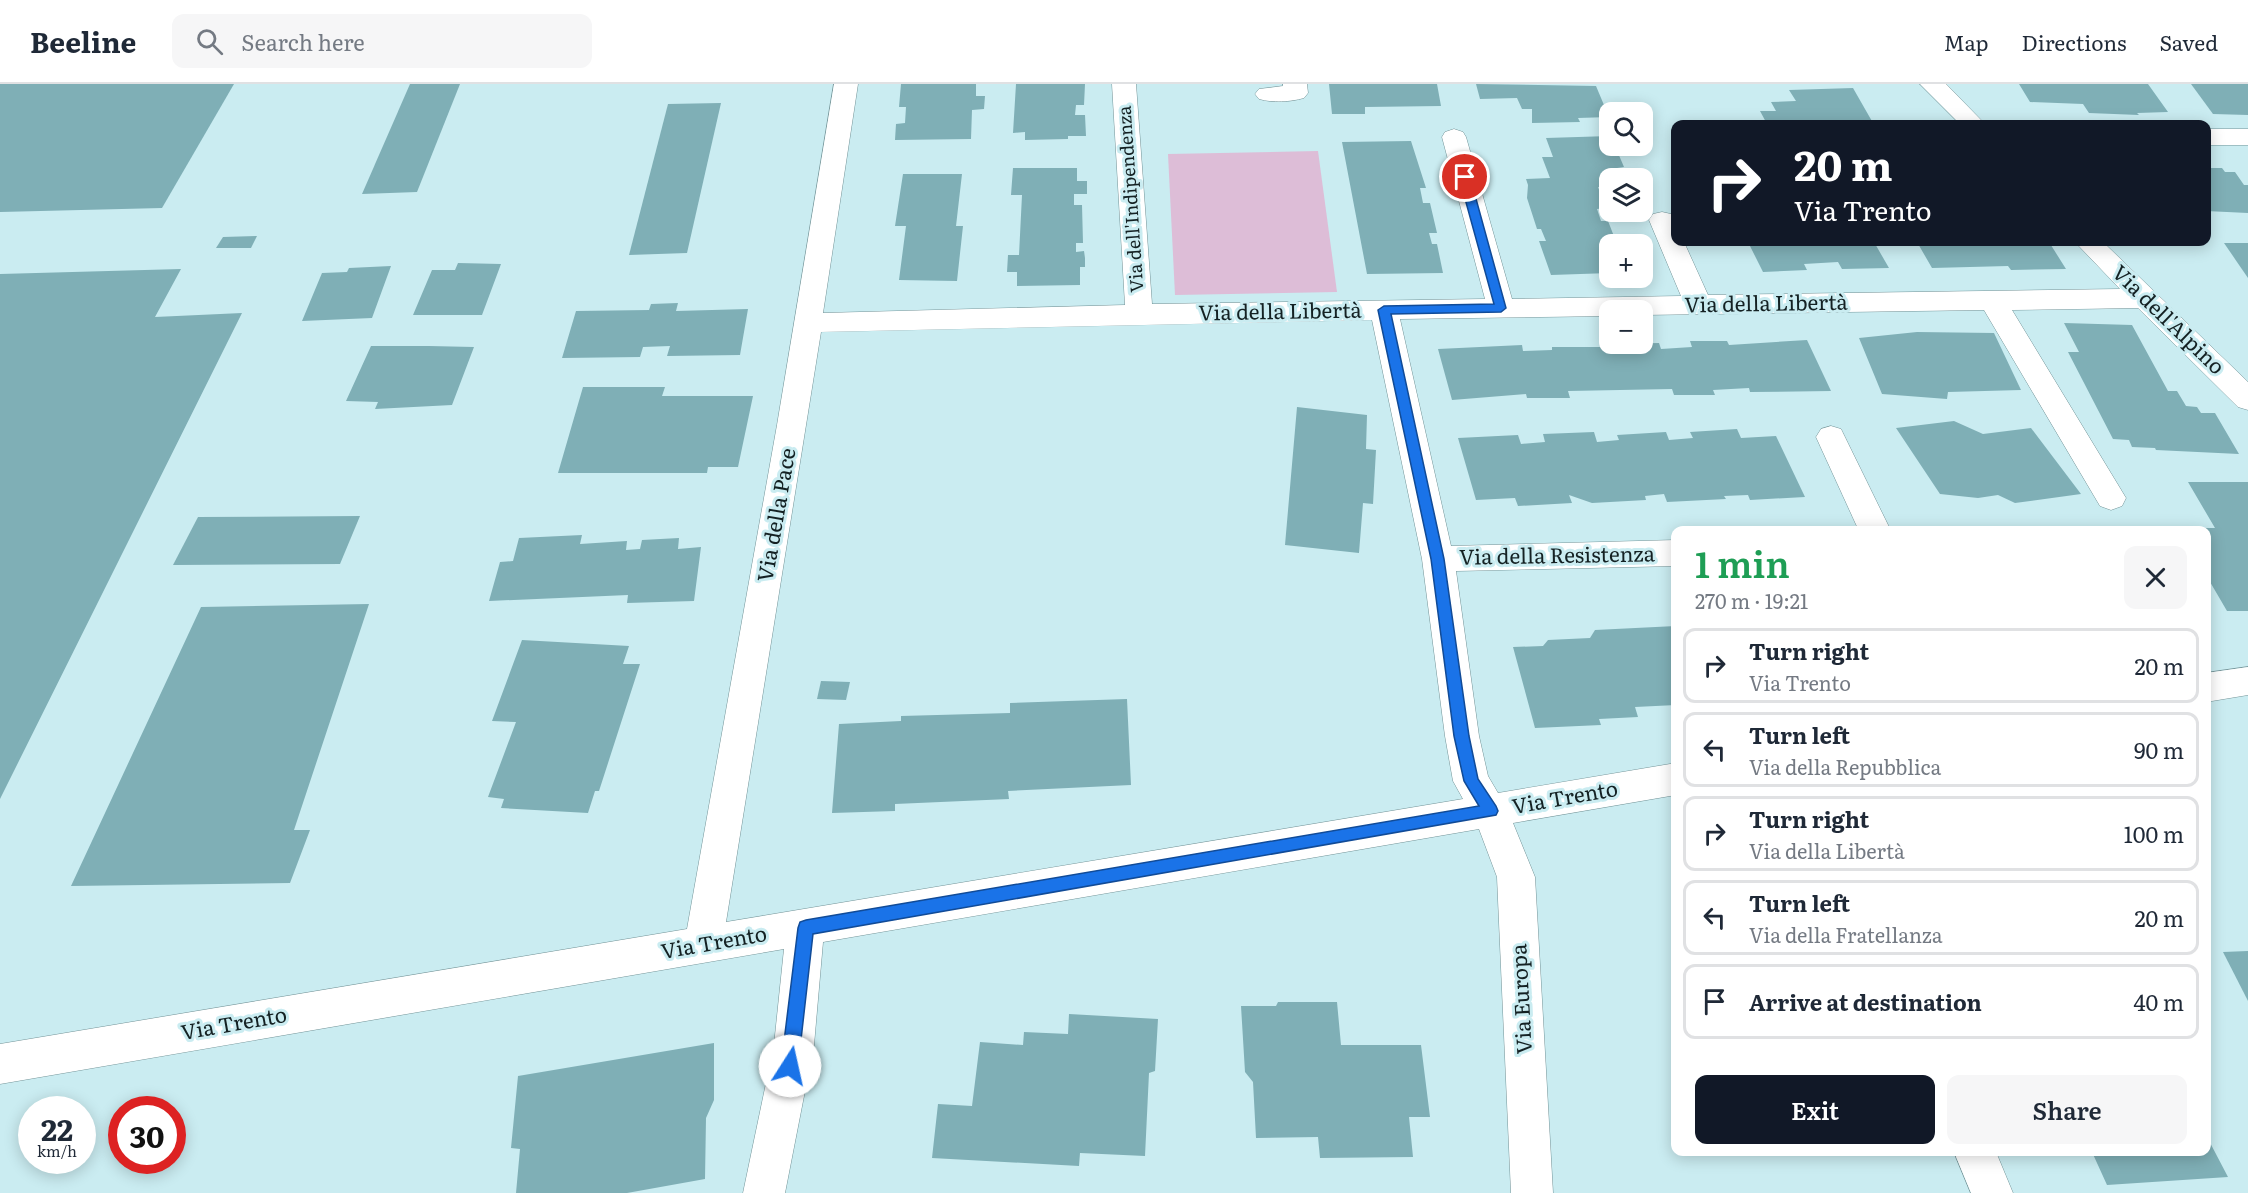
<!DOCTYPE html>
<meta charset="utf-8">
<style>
body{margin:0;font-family:Literata,serif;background:#f6f6f7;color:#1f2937;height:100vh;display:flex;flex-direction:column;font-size:22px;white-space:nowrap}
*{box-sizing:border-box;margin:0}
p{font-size:20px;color:#747a83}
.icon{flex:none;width:33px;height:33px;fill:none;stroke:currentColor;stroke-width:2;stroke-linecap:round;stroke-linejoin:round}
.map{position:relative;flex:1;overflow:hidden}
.details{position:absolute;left:1671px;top:442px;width:540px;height:630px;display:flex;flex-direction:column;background:#fff;border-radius:12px;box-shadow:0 3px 15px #0003}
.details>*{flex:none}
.hud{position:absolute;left:1671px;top:36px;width:540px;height:126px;border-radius:12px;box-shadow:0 3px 15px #0003;background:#111827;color:#fff;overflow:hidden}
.buttons{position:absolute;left:1599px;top:18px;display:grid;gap:12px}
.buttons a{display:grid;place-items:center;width:54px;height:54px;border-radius:12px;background:#fff;box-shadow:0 3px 15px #0003;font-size:30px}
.speed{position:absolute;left:18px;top:1012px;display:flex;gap:12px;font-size:30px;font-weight:700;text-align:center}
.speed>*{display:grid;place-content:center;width:78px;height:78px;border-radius:50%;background:#fff;box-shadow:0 3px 15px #0003;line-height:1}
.speed small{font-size:15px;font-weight:400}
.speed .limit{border:9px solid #d22;background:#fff;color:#111}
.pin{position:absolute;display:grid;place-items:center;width:51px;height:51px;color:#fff;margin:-26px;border:3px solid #fff;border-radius:50%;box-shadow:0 2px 6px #0007}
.me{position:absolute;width:66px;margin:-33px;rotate:10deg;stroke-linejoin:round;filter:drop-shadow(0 0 4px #0008)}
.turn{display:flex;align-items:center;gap:21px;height:126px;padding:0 24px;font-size:27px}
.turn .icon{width:78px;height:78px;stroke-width:2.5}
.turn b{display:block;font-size:42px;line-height:51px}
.round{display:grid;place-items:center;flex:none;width:63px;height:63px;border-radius:12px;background:#f6f6f7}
.summary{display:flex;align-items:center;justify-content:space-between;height:102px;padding:0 24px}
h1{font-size:36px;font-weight:600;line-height:45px;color:#1e9e55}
.button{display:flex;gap:12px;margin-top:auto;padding:12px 24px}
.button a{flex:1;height:69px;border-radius:12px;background:#111827;color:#fff;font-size:24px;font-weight:600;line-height:69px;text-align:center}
.button a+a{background:#f6f6f7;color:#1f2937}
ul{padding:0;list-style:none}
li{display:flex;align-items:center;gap:18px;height:75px;margin:0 12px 9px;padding:0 12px;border:3px solid #e0e1e3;border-radius:12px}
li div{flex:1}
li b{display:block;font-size:22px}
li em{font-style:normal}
header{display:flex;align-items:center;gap:36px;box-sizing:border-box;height:84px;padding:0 30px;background:#fff;border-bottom:2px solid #e0e1e3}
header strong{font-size:28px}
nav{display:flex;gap:33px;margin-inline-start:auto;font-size:21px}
.search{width:420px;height:54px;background:#f6f6f7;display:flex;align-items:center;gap:15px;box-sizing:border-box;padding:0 21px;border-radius:12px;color:#747a83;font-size:22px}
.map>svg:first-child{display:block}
.green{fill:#ddbdd7}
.building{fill:#7fafb6}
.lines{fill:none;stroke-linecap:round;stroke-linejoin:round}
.minor-casing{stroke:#739397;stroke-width:1}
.minor{fill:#fff;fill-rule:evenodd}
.route{fill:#1a73e8;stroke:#114b97;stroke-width:1.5}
.labels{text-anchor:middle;stroke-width:6;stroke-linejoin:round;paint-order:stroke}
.far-street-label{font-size:18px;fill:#142123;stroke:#caecf1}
.street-label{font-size:21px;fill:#142123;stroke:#caecf1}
</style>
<header>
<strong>Beeline</strong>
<div class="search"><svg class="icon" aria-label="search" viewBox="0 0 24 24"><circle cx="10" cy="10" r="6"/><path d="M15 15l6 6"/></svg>Search here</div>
<nav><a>Map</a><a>Directions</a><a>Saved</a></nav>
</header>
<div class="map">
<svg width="2248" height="1109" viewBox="0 0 2248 1109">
<rect width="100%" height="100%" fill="#caecf1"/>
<path class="green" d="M1318 67 1337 208 1175 211 1168 70Z"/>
<g class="building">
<path d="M0 0H234L162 124 0 128Z"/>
<path d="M410 0H460L417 108 362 110Z"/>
<path d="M901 0H976V12H985L984 25 972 26 971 55 895 56 896 40 905 39 906 23H899Z"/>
<path d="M1016 0H1085L1084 21H1076L1075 31H1085L1086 52H1068V55L1025 56V48L1013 49Z"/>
<path d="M1329 0H1437L1441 22 1365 23V30H1332Z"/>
<path d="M1476 0 1596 2 1609 33 1578 34 1580 38 1532 39V25H1522L1517 14 1480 15Z"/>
<path d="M2019 0H2148L2168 28 2137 29 2139 31 2089 29 2083 20 2030 18Z"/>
<path d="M2191 0H2248V31L2213 30Z"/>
<path d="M1853 4 1873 39 1767 40 1760 27H1776L1771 18 1796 17 1789 6Z"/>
<path d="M721 19 687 169 629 171 668 20Z"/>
<path d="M1610 52V62H1615L1624 83 1617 84 1622 94H1610V103H1598L1606 124 1597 125 1601 137H1608L1617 160H1610V189L1551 191 1539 157H1546L1541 145H1537L1527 114 1528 101 1526 95 1550 94 1542 73H1553L1546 54Z"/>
<path d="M1411 57 1426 104H1420L1423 119H1430L1437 149H1429L1432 160H1437L1443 189 1367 190 1342 58Z"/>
<path d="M1013 84H1077V97H1087V110H1074V121H1082L1083 159H1076V168L1084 167 1085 174V183H1080V201L1017 202V188H1007L1008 171H1019L1022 111H1011Z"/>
<path d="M2206 84H2222L2225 88H2235L2244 101H2248V129L2206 127Z"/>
<path d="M903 90H962L956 142H963L957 197 899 196 906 142H895Z"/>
<path d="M257 152 251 164H216L223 153Z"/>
<path d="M1748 158H1874L1889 184 1842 185 1838 178 1804 180 1807 186 1763 188Z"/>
<path d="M1917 158H2049L2066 185 2011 186 2008 182 1932 184Z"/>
<path d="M2224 159H2248V194Z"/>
<path d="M458 179 501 180 482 231H413L432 186H455Z"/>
<path d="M391 182 372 234 302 237 322 189 347 188 349 184Z"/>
<path d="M181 185 155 233 242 229 0 715V190Z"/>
<path d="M678 219 676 227 748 225 740 271 667 272 670 262 643 263 640 273 562 274 576 227 649 226 651 220Z"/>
<path d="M2064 239 2132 241 2168 307H2177L2186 322 2197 323 2201 329H2215L2239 370 2156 366 2155 364 2132 363 2129 356 2113 355 2068 268H2079Z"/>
<path d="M1917 248 1994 249 2021 306 1948 308 1947 315 1882 310 1859 254Z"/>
<path d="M1807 256 1831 307 1750 308 1749 304 1713 306 1715 311H1674L1672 305 1568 307 1570 314H1527L1526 310 1452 316 1438 265 1522 261 1523 267 1552 266V263H1616L1615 260 1659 259 1661 265 1692 263 1690 257H1727L1729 261Z"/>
<path d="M371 262H429L474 263 452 321 375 325 378 318 346 317Z"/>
<path d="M583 303H665L662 312H753L738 383H708L707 389H558Z"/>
<path d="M1297 323 1367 331 1366 365 1376 366 1373 420 1363 419 1359 469 1285 461Z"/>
<path d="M1954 337 1983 350 2031 344 2081 410 2015 419 1998 411 1978 414 1940 410 1896 344Z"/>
<path d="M1737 345 1741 354 1776 352 1805 413 1750 416 1748 411 1724 412 1726 415 1667 418 1664 410 1645 412 1646 416 1592 419 1569 411 1572 419 1518 422 1515 414 1476 416 1458 354 1518 351 1521 360 1545 358 1543 350 1594 348 1597 358 1619 356 1617 351 1666 348 1669 356 1693 354 1690 348Z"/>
<path d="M2188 398H2248V527H2227L2206 491V447H2174L2172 444H2215Z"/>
<path d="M360 432 340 480 173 481 198 433Z"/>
<path d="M582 451 580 460 627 457 626 466 640 465 642 456 679 454 678 465 701 463 694 517 627 519 628 511 489 517 500 478 513 477 519 454Z"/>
<path d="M369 520 294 746H310L290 799 71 802 201 523Z"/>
<path d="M1676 542V621L1635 623 1638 633 1599 635 1601 641 1535 644 1513 563 1543 562 1548 556 1590 554 1595 546Z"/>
<path d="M522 556 629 562 623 580H640L599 707H595L588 729 501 724 504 715 488 713 516 638 492 637Z"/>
<path d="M821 597 850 598 846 616 817 615Z"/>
<path d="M1127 615 1131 701 1008 707 1009 715 895 720V727L832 729 839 640 901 637V632L1010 629V619Z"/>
<path d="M2248 867V917L2223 868Z"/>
<path d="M1278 918H1337L1341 961H1421L1430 1033H1409L1413 1073 1320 1074 1318 1053 1256 1054 1253 998 1245 988 1241 922H1276Z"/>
<path d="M1069 930 1158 935 1155 987 1149 989 1145 1072 1080 1069 1079 1082 932 1074 938 1020 972 1022 980 958 1023 961 1024 948 1068 950Z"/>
<path d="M714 959V1016L706 1034 705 1095 627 1109H516L520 1065 511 1064 518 992Z"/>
<path d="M2206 1051 2228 1093 2107 1101 2092 1068H2206Z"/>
</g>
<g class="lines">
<g class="minor-casing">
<g id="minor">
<path d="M834 0H858L823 229 1125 221 1112 0H1136L1152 220 1485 215 1442 53 1445 48 1454 45 1463 48 1466 53 1512 215 1681 212 1649 136 1653 130 1662 128 1671 130 1676 137V158H1684L1708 211 2120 205 2075 158H2103L2248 298V326L2238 323 2138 224 2012 226 2126 414 2122 422 2111 426 2100 422 1984 226 1642 231V226H1610V232L1400 235 1451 462 1676 456V482L1456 487 1479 652 1488 692 1498 709 1676 679V711L1513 739 1535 793 1553 1109H1511L1497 793 1479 745 823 858 814 961 785 1109H743L774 961 784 865 0 1000V960L687 845 777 341ZM1372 236 1422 475 1445 652 1453 697 1463 715 726 838 821 248Z"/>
<path d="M1283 0H1307L1308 9 1304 14C1290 18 1273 19 1259 15L1255 10 1259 5 1283 2Z"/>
<path d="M1920 0H1946L1985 40H1960Z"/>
<rect x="2206" y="45" width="42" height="16"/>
<path d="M1831 342 1841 345 1891 447H1859L1816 353 1821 345Z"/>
<path d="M2248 583V611L2206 618V589Z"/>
<path d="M1954 1068H1996L2013 1109H1971Z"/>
</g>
</g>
<use href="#minor" class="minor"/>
</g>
<path class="route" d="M1465 90 1470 93 1506 224 1501 228 1391 230 1444 475 1469 652 1478 695 1496 722 1498 727 1496 731 813 850 798 982 796 988 790 991 784 988 781 982 798 844 800 838 806 836 1479 722 1464 697 1454 652 1431 475 1378 226 1384 222 1494 220 1459 93Z"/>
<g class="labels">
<g class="far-street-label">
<text transform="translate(1131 115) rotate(-94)" y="6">Via dell'Indipendenza</text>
</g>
<g class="street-label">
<text transform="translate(1766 220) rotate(-1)" y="7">Via della Libertà</text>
<text transform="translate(1280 228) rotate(-1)" y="7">Via della Libertà</text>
<text transform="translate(2168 236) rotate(44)" y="7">Via dell'Alpino</text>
<text transform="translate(777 431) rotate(-80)" y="7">Via della Pace</text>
<text transform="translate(1557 472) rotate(-1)" y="7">Via della Resistenza</text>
<text transform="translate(1565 714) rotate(-10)" y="7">Via Trento</text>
<text transform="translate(714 859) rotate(-10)" y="7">Via Trento</text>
<text transform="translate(1522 915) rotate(-93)" y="7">Via Europa</text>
<text transform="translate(234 940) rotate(-10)" y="7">Via Trento</text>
</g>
</g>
</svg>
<div class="buttons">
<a><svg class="icon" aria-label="search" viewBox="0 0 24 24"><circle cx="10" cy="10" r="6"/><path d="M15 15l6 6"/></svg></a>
<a><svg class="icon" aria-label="layers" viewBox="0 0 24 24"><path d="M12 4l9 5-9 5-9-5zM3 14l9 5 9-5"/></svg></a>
<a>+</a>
<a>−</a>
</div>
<div class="speed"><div>22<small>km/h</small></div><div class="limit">30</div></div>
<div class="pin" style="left:1465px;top:93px;background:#d93025"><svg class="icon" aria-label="arrive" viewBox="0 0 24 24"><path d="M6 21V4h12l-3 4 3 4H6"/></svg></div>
<svg class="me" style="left:790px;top:982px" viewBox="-20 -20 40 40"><circle r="19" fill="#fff"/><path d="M0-13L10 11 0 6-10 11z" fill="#1a73e8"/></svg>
<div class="hud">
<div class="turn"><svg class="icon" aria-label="right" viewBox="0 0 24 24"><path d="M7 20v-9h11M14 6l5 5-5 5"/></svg><div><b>20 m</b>Via Trento</div></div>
</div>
<section class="details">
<div class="summary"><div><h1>1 min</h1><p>270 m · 19:21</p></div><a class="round"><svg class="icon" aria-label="close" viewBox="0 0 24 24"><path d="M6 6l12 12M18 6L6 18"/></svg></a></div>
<ul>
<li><svg class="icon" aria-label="right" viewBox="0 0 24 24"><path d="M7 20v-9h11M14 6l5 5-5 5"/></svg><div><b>Turn right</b><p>Via Trento</p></div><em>20 m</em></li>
<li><svg class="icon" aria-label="left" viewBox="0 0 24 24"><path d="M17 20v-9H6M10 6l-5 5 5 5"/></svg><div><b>Turn left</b><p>Via della Repubblica</p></div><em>90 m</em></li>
<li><svg class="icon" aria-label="right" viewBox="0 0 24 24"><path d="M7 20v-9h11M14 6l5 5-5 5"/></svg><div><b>Turn right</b><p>Via della Libertà</p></div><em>100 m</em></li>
<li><svg class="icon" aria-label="left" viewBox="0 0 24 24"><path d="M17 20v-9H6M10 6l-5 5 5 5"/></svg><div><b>Turn left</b><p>Via della Fratellanza</p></div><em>20 m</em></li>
<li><svg class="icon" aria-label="arrive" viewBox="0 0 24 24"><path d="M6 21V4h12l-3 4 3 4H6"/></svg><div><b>Arrive at destination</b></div><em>40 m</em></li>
</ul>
<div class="button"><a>Exit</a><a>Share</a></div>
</section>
</div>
